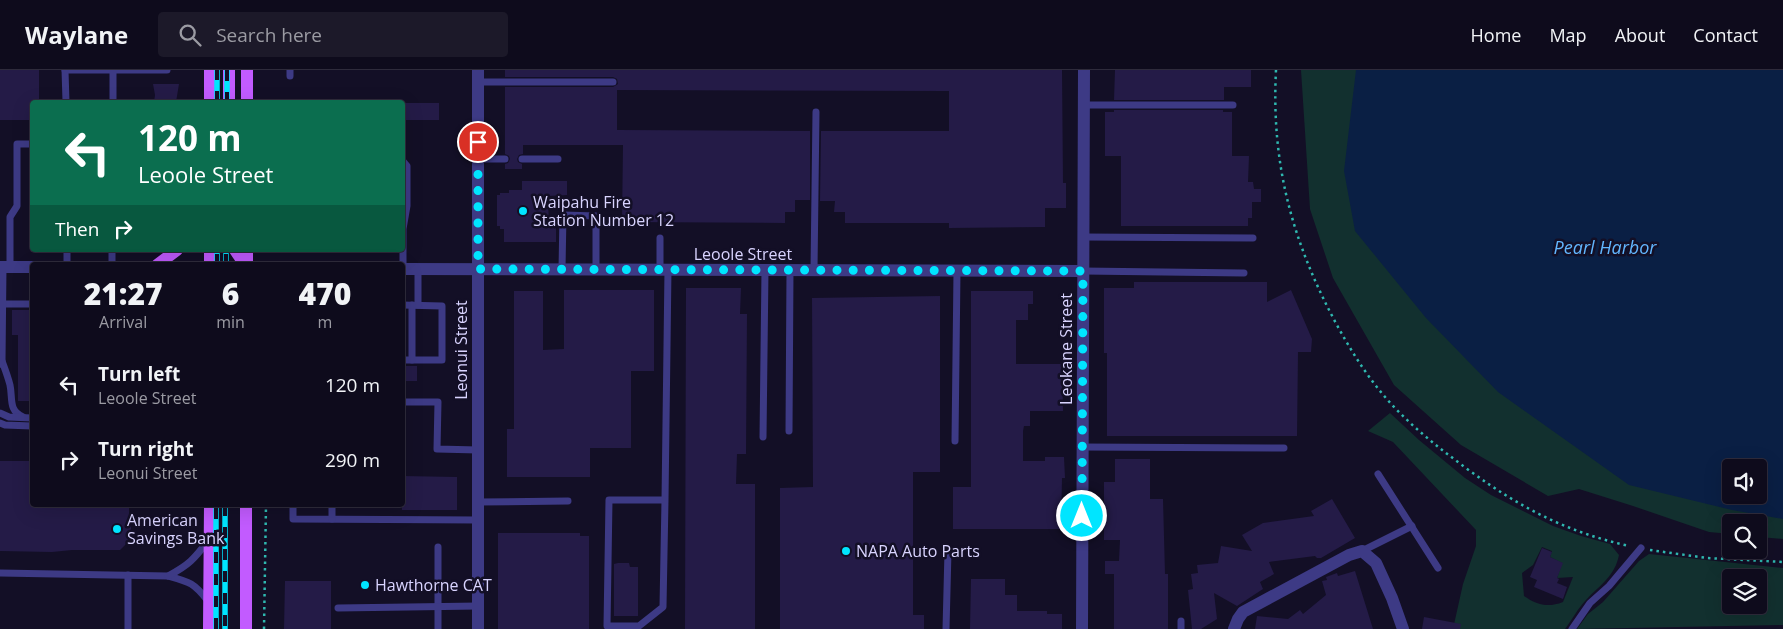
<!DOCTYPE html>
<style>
body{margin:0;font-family:"Open Sans",sans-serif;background:#1c1929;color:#f1f3f6;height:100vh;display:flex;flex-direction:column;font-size:19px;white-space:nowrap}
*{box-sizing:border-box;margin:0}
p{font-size:16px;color:#9b9ba3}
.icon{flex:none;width:28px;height:28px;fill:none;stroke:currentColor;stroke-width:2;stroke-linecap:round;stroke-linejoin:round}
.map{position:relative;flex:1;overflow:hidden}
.sheet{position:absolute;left:30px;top:192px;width:375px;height:245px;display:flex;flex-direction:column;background:#0e0b1c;border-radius:5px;box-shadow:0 5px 20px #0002,0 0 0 1px #2e2b3b}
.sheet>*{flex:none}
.guide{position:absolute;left:30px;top:30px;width:375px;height:152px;border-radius:5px;box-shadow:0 5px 20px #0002,0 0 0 1px #2e2b3b;background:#0b6e4f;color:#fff;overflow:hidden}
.fabs{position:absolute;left:1722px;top:389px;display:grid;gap:10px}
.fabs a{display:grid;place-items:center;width:45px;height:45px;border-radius:5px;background:#0e0b1c;box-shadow:0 5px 20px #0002,0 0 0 1px #2e2b3b;font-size:25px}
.pin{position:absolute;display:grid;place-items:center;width:42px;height:42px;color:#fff;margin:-21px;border:2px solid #fff;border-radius:50%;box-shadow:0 1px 5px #0007}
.me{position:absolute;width:55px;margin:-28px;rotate:0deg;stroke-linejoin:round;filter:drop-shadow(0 0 4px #0008)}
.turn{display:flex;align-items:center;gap:18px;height:105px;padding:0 25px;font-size:22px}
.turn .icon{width:65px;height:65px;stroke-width:2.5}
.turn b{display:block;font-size:35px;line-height:42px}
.then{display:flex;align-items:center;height:48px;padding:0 25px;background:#0003;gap:10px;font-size:19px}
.eta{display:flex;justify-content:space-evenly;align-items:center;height:85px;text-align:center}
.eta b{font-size:30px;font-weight:800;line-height:35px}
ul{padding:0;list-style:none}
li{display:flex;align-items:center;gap:15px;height:75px;padding:0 25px}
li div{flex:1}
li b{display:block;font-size:19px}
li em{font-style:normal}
header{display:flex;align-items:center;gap:30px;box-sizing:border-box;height:70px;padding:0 25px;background:#0e0b1c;border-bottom:1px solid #2e2b3b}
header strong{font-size:24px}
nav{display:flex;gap:28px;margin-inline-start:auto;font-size:18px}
.search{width:350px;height:45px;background:#1c1929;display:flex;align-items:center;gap:12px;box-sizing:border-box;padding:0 18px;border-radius:5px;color:#9b9ba3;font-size:19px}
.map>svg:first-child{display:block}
.green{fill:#12302f;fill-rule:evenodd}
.water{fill:#0a1f44;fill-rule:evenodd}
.building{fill:#241b47}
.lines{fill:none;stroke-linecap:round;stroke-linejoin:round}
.path{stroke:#2fb8b0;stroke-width:2.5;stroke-dasharray:2.5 4;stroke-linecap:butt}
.service{stroke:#3d3a85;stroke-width:7}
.minor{stroke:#3d3a85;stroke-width:12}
.tertiary{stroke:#3d3a85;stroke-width:12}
.primary{stroke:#c25bff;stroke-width:12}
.rail-casing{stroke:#00e5ff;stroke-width:5.5}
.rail{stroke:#130f26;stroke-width:4;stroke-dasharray:11;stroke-linecap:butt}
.route{stroke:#00e5ff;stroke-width:9;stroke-dasharray:0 16.2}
.poi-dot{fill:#00e5ff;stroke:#130f26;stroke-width:2}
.labels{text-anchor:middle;stroke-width:5;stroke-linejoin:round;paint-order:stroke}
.poi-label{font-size:16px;fill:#d9d4ff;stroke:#130f26;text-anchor:start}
.street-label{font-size:16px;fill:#d9d4ff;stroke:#130f26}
.water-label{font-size:18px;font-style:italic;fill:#62b6ff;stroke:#130f26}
</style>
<header>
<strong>Waylane</strong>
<div class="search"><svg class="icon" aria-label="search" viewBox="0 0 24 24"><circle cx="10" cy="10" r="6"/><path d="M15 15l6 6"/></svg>Search here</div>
<nav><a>Home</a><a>Map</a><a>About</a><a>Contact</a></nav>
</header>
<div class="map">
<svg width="1783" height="559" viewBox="0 0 1783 559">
<rect width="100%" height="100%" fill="#130f26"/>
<g class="green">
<path d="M1301 0H1406L1731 425H1759L1783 418V469L1759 467V452H1731V464L1709 462 1633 436 1579 419 1548 426 1461 375 1394 315 1333 208 1310 139Z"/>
<path d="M1390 343 1419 370 1465 408 1491 425 1553 456 1581 466 1610 474 1619 485C1615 506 1600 515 1586 530 1578 538 1572 550 1565 559H1453L1463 514 1476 476V460L1393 372 1368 361ZM1542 477 1552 481 1550 487 1562 493 1557 508 1573 507 1563 532C1548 538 1537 535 1524 526L1522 503 1533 495Z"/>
<path d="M1649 484 1783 498V555L1577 559 1588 544 1603 532 1639 491ZM1731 508H1759V535H1731Z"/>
</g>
<path class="water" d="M1356 0H1783V449L1732 440 1629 415 1498 322 1426 248 1355 161 1344 101ZM1731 398H1759V425H1731Z"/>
<g class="building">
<path d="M0 0H39V32H32V50H0Z"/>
<path d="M505 0H1062L1063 113H1066V138H1045V157L949 158V153H845V142H834L835 131H820L821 61H949V21L617 20V60L810 61V130H795V142H785V153L622 152 623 75H523V84L519 85 517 89 518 92 522 94V99H505V94L508 93 510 89 509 86 505 84V17H613L618 14 617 9 613 7H505Z"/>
<path d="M1115 0H1251V17H1224V30H1114Z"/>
<path d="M153 14H179L176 32H154L155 25Z"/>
<rect x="402" y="33" width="37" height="17"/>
<path d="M1114 40H1223V42H1232V86H1249L1248 112H1253L1254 119H1261V132H1252V148H1248V156H1121V86H1105V42H1114Z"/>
<path d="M522 111H567V125L548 126 549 158H556V172H504V159H500V156H497V125H500V123H509V120H522Z"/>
<path d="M1134 212H1267V232L1291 220 1312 269 1311 282H1298L1297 366H1107V283H1104V218H1134Z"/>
<path d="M686 218H741L740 244H747L746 384H737L736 414H755V559H685Z"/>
<path d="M564 220H654V301H631V378H590V407H507V359H514V221H543V280L564 279Z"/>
<path d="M971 221H1033V234H1028V250H1016V294H1062L1063 341H1030V356H1024L1023 361V391H1045V387H1064L1065 408H1062L1061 459H953V417H971Z"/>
<path d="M940 226V402H913V545H924V559H780V418L813 417 812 228Z"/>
<path d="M12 240H32V331H18V265H12Z"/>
<rect x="402" y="296" width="15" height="15"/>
<path d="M1115 389H1150V429H1163L1165 504H1168V559H1114V504H1105V491H1119L1120 470H1104V412H1115Z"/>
<path d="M0 391H32V435H129V445H131V469L120 480H72L52 482 0 481Z"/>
<path d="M402 406 457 407V440H402Z"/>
<path d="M1332 429 1355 468 1321 488H1317L1315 486 1269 492 1274 504 1260 512 1263 519 1237 536 1214 523 1217 549 1201 559H1192L1188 520 1193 519 1191 504 1198 503 1197 495 1218 493 1221 476 1252 481 1242 465 1263 453 1314 446 1311 441Z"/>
<path d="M498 463H580V466H589V559H498Z"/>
<path d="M1542 478 1552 482 1550 487 1563 493 1557 508 1559 509 1557 513 1567 517 1563 529 1534 517 1537 510 1530 507Z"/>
<path d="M618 493H629L630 497H638V546H614V494Z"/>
<path d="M1355 501 1373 559H1255L1257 546 1288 549 1300 540 1303 544 1326 525 1322 511 1327 510 1326 507 1337 503 1338 506Z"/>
<path d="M971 509H1005V525H1017V541H1047V544H1062V559H970Z"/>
<path d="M285 511H331V559H284Z"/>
<path d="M1424 547 1461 554 1460 559H1422Z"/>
</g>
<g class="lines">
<g class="path">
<path d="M1276 0C1271 96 1293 174 1338 257 1354 286 1372 314 1395 338 1418 362 1443 381 1470 401 1521 438 1567 462 1629 476"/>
<path d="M194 180V181"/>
<path d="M1650 480 1707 488 1783 492"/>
<path d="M264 559 266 435"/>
</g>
<g class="service">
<path d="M65 0H167"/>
<path d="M65 0 66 32"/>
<path d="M290 6V0"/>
<path d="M478 12H613"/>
<path d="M113 32V0"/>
<path d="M1084 35H1233"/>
<path d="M478 89H505"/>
<path d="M522 89H558"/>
<path d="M402 90 407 96V136L403 159V199"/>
<path d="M1083 167 1253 168"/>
<path d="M67 180V195"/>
<path d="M112 195V180"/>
<path d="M10 197V147L17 136V74H32"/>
<path d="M562 199 563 145 596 146V199"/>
<path d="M660 199V168"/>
<path d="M814 200 816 42"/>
<path d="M1083 201 1244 203"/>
<path d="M3 234H32"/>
<path d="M402 235 442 236V290H402"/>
<path d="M418 235V199"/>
<path d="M412 290V235"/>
<path d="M2 291C5 299 8 307 10 315 13 329 8 340 23 347"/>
<path d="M0 294 2 291 3 197"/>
<path d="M402 332H438L437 379 478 380"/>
<path d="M0 343 9 347 32 348"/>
<path d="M0 353 5 355 32 356"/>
<path d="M789 361 790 200"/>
<path d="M763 367 765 200"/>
<path d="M955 371 957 201"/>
<path d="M1082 377 1284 378"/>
<path d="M1378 404 1438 498"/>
<path d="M665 430 663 537 639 556H607L609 430H665L668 199"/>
<path d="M478 432 568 431"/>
<path d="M293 435V449L478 450"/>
<path d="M332 449V435"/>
<path d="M438 477V559"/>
<path d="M1362 481 1412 456"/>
<path d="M0 503 168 506C190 512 194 513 208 531"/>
<path d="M168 506C189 495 194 489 208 471"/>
<path d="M338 538 478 536"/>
<path d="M1181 551V559"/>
<path d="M128 559V505"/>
<path d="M946 559 948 481"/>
<path d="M1572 559 1590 533 1609 516 1641 478"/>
</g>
<g class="minor">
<path d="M402 199 1083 201"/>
<path d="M478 559V0"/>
<path d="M1082 559 1084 0"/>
<path d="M1234 559 1238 549 1243 542 1349 485 1362 481 1376 493 1392 528 1403 559"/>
</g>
<path class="tertiary" d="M0 197H32"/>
<g class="primary">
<path d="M247 0V32"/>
<path d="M210 32V0"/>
<path d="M229 32V0"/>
<path d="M235 180 245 195"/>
<path d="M247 180V195"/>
<path d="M157 195 177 180"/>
<path d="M210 195V180"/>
<path d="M209 559 210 435"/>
<path d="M246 559V435"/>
</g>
<g class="rail-casing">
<g id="rail">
<path d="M227 0V32"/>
<path d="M217 32V0"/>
<path d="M217 195V180"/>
<path d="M226 195V180"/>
<path d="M225 435V559"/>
<path d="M216 559V435"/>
</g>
</g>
<use href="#rail" class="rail"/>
</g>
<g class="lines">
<path class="route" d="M478 72V199L1083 201 1082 446"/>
</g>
<g class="poi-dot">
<circle cx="523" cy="141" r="5"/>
<circle cx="117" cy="459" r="5"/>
<circle cx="846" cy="481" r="5"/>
<circle cx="365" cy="515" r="5"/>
</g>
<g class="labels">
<g class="poi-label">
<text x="533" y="138">Waipahu Fire<tspan x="533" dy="18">Station Number 12</tspan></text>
<text x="127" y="456">American<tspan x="127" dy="18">Savings Bank</tspan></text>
<text x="856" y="487">NAPA Auto Parts</text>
<text x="375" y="521">Hawthorne CAT</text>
</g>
<g class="street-label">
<text x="743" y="190">Leoole Street</text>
<text transform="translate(1066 279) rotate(-90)" y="6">Leokane Street</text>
<text transform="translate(461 280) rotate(-90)" y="6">Leonui Street</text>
</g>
<g class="water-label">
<text x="1605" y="184">Pearl Harbor</text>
</g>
</g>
</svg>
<div class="fabs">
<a><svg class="icon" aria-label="sound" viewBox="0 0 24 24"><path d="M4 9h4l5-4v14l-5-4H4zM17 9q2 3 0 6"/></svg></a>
<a><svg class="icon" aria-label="search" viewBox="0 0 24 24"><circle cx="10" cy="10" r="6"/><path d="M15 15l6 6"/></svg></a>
<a><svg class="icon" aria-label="layers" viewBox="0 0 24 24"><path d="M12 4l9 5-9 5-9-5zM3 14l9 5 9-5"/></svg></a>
</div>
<div class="pin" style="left:478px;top:72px;background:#d93025"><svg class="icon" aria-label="arrive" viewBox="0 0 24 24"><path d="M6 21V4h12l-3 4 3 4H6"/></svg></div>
<svg class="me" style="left:1082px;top:446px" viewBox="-20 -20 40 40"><circle r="17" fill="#00e5ff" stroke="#fff" stroke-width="3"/><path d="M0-11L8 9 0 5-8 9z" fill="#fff"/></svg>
<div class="guide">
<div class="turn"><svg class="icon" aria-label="left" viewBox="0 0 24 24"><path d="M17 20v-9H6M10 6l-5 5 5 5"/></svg><div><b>120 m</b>Leoole Street</div></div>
<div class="then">Then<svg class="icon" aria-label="right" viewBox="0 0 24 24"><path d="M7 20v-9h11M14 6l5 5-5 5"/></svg></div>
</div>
<section class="sheet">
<div class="eta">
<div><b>21:27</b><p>Arrival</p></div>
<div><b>6</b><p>min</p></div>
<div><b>470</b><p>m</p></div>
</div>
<ul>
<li><svg class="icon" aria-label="left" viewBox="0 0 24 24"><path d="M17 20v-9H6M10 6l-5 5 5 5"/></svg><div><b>Turn left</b><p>Leoole Street</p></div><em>120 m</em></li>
<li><svg class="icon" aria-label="right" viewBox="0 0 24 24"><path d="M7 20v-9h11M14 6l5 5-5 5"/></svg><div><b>Turn right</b><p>Leonui Street</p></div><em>290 m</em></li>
</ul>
</section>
</div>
